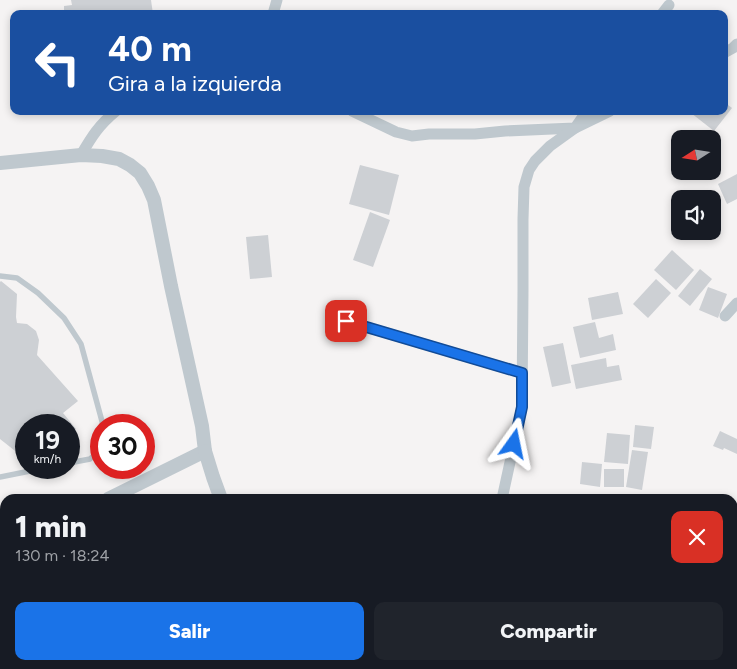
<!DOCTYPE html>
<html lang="es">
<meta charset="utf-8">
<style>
body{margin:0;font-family:Figtree,sans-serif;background:#20242c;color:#f1f3f6;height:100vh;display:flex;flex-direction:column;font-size:19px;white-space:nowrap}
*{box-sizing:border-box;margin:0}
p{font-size:16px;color:#9ea1a6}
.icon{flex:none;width:28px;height:28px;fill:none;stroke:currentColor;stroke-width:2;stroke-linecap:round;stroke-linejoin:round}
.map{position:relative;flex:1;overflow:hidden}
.details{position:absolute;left:0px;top:494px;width:738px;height:176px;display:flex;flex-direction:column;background:#171b24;border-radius:15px 15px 0 0;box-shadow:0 2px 8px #0003}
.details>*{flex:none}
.guide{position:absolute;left:10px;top:10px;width:718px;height:105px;border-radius:10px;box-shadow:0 2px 8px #0003;background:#1a4fa0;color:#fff;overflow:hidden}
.needle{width:32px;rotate:258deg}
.fabs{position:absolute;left:671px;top:130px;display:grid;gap:10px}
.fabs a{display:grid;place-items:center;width:50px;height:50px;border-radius:10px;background:#171b24;box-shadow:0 2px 8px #0003;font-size:25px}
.speed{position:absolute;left:15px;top:414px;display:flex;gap:10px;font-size:25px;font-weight:700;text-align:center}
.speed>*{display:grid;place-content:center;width:65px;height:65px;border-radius:50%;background:#171b24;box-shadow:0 2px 8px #0003;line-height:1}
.speed small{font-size:12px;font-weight:400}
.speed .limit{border:8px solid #d22;background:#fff;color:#111}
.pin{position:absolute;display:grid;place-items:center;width:42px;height:42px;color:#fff;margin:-21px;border-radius:10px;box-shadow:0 2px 8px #0006}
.me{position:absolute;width:55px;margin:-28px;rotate:12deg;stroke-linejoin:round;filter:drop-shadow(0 0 4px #0008)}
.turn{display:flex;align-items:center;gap:18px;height:105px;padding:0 15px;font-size:22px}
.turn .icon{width:65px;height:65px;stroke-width:2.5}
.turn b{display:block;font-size:35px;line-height:42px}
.round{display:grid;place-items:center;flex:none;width:52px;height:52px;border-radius:10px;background:#20242c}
.head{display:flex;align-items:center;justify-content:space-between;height:85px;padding:0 15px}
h1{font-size:30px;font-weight:800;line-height:38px}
.primary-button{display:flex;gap:10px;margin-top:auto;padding:10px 15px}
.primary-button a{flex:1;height:58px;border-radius:10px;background:#1a73e8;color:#fff;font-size:20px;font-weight:800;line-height:58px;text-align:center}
.primary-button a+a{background:#20242c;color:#f1f3f6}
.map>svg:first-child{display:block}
.green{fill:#c5eed1}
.building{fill:#cdd0d4}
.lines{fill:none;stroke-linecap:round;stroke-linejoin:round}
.service{stroke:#bfc8ce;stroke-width:5.5}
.minor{stroke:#bfc8ce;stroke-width:11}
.tertiary{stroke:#bfc8ce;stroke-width:14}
.route-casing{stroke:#114b97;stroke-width:12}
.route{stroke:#1a73e8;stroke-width:9}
</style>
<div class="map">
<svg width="737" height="669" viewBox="0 0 737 669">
<rect width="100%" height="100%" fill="#f5f3f3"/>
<path class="green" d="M5 532V553L0 555V533Z"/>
<g class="building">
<path d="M71 0H151L153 14H64V6L72 5Z"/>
<path d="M724 102 732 108 714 131 691 113 692 111H724Z"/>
<path d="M360 165 399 175 389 215 349 204Z"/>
<path d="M737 174V199L727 204 718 184Z"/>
<path d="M370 212 390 220 373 267 353 260Z"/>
<path d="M268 235 272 277 250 279 246 237Z"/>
<path d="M672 250 694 270 676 290 654 270Z"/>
<path d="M700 269 712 279 690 306 678 296Z"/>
<path d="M656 279 671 293 648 318 633 304Z"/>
<path d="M1 281 17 294 16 317 17 323 27 324 36 331 39 340 37 355 78 401 63 413 76 429 69 434V425H26V447L19 454 0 439V282Z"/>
<path d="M708 287 727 294 718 318 699 310Z"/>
<path d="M618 292 623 314 592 320 588 298Z"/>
<path d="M595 322 599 338 613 334 616 350 580 358 573 327Z"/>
<path d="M563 343 571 383 552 387 543 347Z"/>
<path d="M606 358 607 367 619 365 622 380 576 389 571 365Z"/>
<path d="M635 425 654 427 651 449 633 447Z"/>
<path d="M720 431 737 439V454L724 448 723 450 713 446Z"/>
<path d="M607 433 630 435 628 464 604 462Z"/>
<path d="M632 450 648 452 642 490 626 487Z"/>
<path d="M582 462 602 464 600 487 580 484Z"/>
<rect x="604" y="469" width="20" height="18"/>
<path d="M737 639V666L729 667V665H732V640Z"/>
</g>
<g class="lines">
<g class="service">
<path d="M0 276 17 278 38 293 64 318 81 344 103 425"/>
<path d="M69 463 90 459 101 449"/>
<path d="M0 477 45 468"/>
</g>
<g class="minor">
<path d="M273 14 277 0"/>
<path d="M662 14 669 5"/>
<path d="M724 53 733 48 737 44"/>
<path d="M352 111 396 132 412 136 429 134H475L505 131 575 128 587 111"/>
<path d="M81 155C92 136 99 125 116 111"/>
<path d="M725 316 737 303"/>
<path d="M346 321 522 373"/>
<path d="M502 499 522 407 523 290V219L524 187 529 170 535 161 550 146 575 128 610 111"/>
<path d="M65 665V669"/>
<path d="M483 665 484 669"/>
</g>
<g class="tertiary">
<path d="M0 163 81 155 102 156 119 159 130 165 140 173 148 186 154 200 171 286 202 426 205 451 108 499"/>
<path d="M205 451 213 477 221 499"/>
<path d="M0 528 5 527"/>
<path d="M0 565 5 563"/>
<path d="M586 665 590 669"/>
<path d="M604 665 624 669"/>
</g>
</g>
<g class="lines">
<g class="route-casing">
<path id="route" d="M346 321 522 373V407L514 444"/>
</g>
<use href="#route" class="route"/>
</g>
</svg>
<div class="fabs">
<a><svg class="needle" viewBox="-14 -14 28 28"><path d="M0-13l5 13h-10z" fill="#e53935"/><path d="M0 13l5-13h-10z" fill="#9ea1a6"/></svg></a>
<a><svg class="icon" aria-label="sound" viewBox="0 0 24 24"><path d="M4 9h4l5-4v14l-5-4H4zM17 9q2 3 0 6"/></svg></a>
</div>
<div class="speed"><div>19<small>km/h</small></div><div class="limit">30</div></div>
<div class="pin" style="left:346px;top:321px;background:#d93025"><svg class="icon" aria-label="arrive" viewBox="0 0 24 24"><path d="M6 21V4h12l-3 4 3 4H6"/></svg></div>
<svg class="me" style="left:514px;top:444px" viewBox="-20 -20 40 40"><path d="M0-17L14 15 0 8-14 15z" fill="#1a73e8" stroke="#fff" stroke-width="4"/></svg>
<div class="guide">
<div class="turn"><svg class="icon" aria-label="left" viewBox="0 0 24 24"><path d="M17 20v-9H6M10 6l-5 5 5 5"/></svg><div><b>40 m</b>Gira a la izquierda</div></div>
</div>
<section class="details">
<div class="head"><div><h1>1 min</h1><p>130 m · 18:24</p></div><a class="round" style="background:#d93025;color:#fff"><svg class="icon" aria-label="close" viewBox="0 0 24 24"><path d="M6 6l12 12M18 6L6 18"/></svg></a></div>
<div class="primary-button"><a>Salir</a><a>Compartir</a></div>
</section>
</div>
